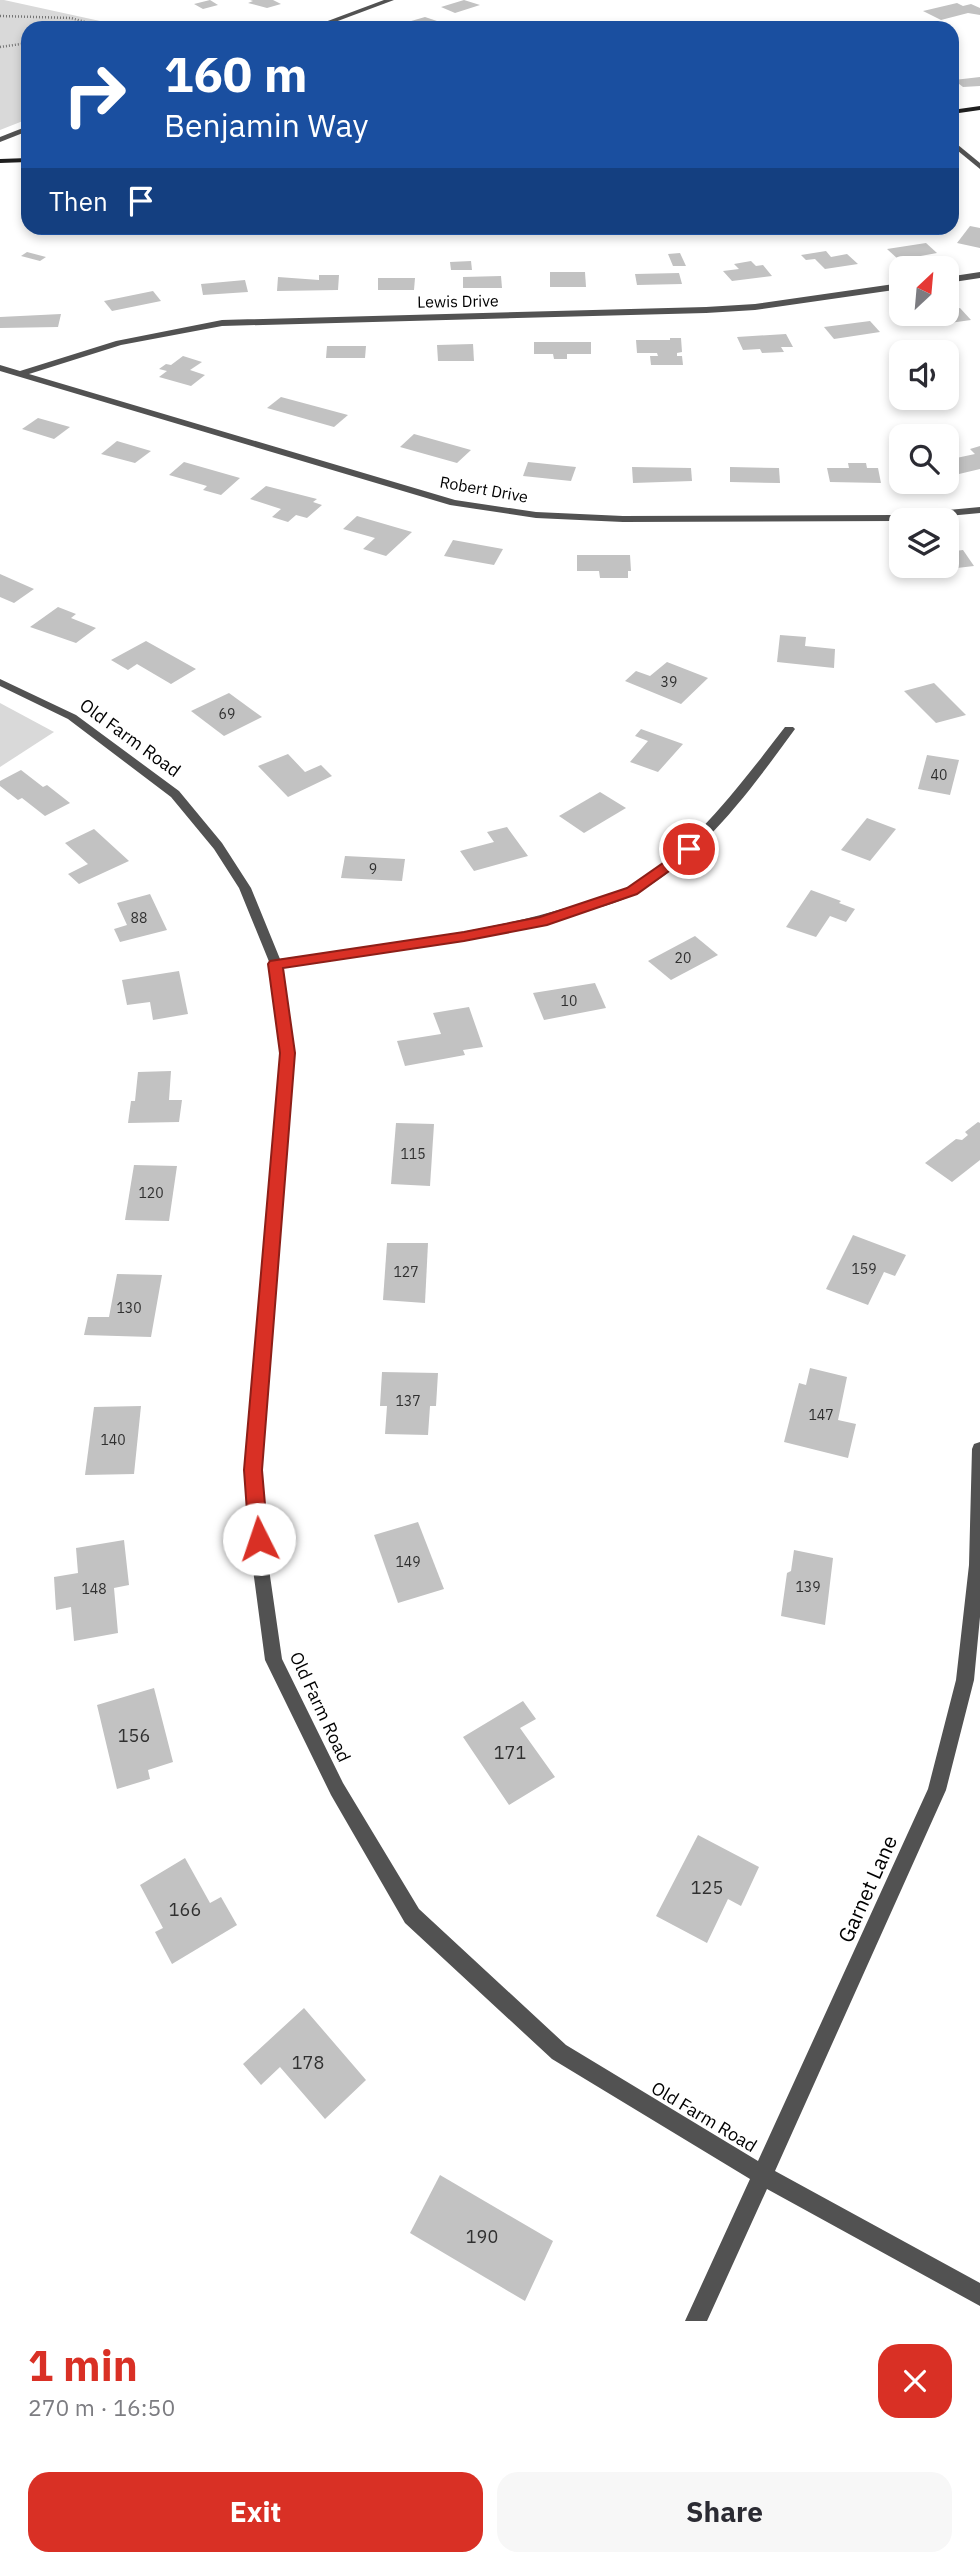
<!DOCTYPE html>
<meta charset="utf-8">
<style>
body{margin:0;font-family:"IBM Plex Sans",sans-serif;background:#f7f7f7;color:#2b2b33;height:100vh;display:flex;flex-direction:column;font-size:26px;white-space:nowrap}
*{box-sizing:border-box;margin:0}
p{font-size:23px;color:#7c7c81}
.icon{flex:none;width:38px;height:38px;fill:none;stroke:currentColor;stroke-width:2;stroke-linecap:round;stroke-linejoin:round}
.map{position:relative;height:2321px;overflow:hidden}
.panel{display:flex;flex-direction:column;background:#fff;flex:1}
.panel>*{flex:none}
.top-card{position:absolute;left:21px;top:21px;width:938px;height:214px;border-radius:21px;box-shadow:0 4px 10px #0003;background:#1a4fa0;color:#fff;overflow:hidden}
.needle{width:46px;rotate:26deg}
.tools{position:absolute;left:889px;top:256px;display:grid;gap:14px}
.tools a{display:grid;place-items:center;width:70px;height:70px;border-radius:14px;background:#fff;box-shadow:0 4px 10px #0003;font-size:35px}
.pin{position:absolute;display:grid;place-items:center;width:60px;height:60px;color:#fff;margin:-30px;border:4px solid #fff;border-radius:50%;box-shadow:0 2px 7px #0007}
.me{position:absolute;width:77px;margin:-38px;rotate:356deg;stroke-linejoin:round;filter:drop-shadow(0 0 5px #0008)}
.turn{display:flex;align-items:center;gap:24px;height:147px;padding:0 28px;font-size:32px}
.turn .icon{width:91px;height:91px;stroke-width:2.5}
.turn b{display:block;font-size:49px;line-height:60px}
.then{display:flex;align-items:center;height:66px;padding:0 28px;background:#0003;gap:14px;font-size:26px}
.round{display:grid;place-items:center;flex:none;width:74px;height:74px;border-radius:21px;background:#f7f7f7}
.overview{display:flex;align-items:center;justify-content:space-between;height:119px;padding:0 28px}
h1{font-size:42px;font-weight:700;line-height:52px;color:#d93025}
.action{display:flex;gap:14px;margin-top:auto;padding:14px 28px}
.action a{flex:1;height:80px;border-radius:21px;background:#d93025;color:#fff;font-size:28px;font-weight:700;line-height:80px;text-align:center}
.action a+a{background:#f7f7f7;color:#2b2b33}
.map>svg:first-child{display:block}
.green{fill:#d9d9d9}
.building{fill:#c2c2c2}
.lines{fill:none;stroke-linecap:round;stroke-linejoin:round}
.path{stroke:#747474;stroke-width:2.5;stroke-dasharray:1 2;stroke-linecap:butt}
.street{fill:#525252;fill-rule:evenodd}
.secondary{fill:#1f1f1f;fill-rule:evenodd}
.route{fill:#d93025;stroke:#8d1f18;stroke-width:2}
.labels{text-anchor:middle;stroke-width:5;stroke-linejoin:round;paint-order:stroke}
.number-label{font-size:14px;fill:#303030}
.far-street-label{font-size:16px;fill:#000;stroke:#fff}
.street-label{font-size:18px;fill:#000;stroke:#fff}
.near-number-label{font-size:18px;fill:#303030}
.near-street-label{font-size:21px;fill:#000;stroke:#fff}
</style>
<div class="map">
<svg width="980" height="2321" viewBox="0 0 980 2321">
<rect width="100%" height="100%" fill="#fff"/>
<g class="green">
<path d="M0 0H4L132 28H28V119L0 130Z"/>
<path d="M0 703 54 732 0 767Z"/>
</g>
<g class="building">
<path d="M210 0 218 5 203 9 194 4Z"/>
<path d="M250 0H273L281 4 267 8 248 3 253 1Z"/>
<path d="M464 0 480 5 455 13 441 7Z"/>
<path d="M957 3 963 6 971 4 980 8V15L968 13 941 20 923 11Z"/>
<path d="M425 17 437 21 419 28H387Z"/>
<path d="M980 77V86L963 87 954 80Z"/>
<path d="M970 226 980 228V248L957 243Z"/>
<path d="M926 243 937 253 899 260 887 249Z"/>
<path d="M826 251 831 257 847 254 858 264 825 269 815 259 806 260 801 255Z"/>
<path d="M27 252 46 257 40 261 21 256Z"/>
<path d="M680 253 686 266H673L668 254Z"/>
<path d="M471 261 472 270H451L450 262Z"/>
<path d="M751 261 756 266 763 265 772 276 732 281 723 271 739 269 734 264Z"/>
<path d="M550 272H585L586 287H550Z"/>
<path d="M679 273 682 284 637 285 635 274Z"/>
<path d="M319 275H339L338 290 277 291 278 277 319 280Z"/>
<path d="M501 276 502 288H463V277Z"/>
<path d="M378 278H415L414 290H378Z"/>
<path d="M245 280 248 292 203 295 201 284Z"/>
<path d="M153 291 161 301 112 311 104 301Z"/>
<path d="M960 308 971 320 928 326 918 314 947 313V310Z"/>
<path d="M61 314 58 327 0 328V317Z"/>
<path d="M870 321 880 332 834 339 824 327Z"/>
<path d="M786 334 793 347H781L784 352 762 353 760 349 743 350 737 337Z"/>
<path d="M670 338H681L682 352 677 353V356H682L683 365H651L650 356H658L657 353H637L636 340H670Z"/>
<path d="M534 342H591V354H567V359H554L553 354H534Z"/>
<path d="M473 344 474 361H438L437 345Z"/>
<path d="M327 346H366L365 358H326Z"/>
<path d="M183 356 202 362 190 370 205 375 191 386 159 377 167 371 159 369 166 364 171 365Z"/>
<path d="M281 397 348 415 334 427 267 408Z"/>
<path d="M38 418 70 427 54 439 22 429Z"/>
<path d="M414 434 471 450 457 463 400 447Z"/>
<path d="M117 441 151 451 135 463 101 454Z"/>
<path d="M980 446V469L959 474 947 463V460L975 454 970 449Z"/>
<path d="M184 462 240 478 221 495 203 490 207 486 169 475Z"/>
<path d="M528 462 576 467 571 481 523 476Z"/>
<path d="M848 463H866L867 468H878L881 483 830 482 827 468H849Z"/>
<path d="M632 467 691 468 692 481 633 483Z"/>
<path d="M730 467 779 468 780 483 730 482Z"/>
<path d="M266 486 317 499 313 502 322 505 307 518 296 515 288 522 272 517 281 509 250 499Z"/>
<path d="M357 516 412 532 386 556 363 549 375 538 343 529Z"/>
<path d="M453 540 503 549 494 565 444 556Z"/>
<path d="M963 550 974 566 906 574 896 558H901V565H947V552Z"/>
<path d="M577 555H630L631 571H628V578H600L599 571H577Z"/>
<path d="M0 574 34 589 14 603 0 597Z"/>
<path d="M58 607 76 614 71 618 96 628 76 643 30 627Z"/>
<path d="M780 635 806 637 805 646 835 649 834 668 777 662Z"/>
<path d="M146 641 196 669 171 684 137 664 128 670 111 660Z"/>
<path d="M667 662 708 678 681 704 625 681 636 671 650 676Z"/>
<path d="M934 683 966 715 936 723 904 691Z"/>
<path d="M229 693 262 717 224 736 191 711Z"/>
<path d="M641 729 683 744 658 772 630 762 648 741 635 736Z"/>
<path d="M288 754 305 772 321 765 332 776 288 797 258 766Z"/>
<path d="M927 755 959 760 950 795 918 789Z"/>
<path d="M21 770 43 787 47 785 70 803 45 816 22 798 18 800 0 786V781Z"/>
<path d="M600 792 626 808 584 833 559 816Z"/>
<path d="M867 818 896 829 870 861 841 850Z"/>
<path d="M507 827 528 856 474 871 460 851 494 842 487 832Z"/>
<path d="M94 829 129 861 79 884 68 874 88 864 65 843Z"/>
<path d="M345 856 405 859 402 881 341 878Z"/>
<path d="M811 890 841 901 839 903 855 909 846 922 830 916 816 937 786 927Z"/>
<path d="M150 894 167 930 120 942 114 929 127 925 117 903Z"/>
<path d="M695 936 718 955 671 980 648 961Z"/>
<path d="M179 971 188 1014 153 1020 150 1002 127 1005 122 980Z"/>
<path d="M595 983 606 1008 544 1020 533 993Z"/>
<path d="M469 1007 483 1047 463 1050 465 1055 405 1066 397 1041 441 1034 433 1013Z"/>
<path d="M171 1071 169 1100H182L179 1122 128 1123 131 1101H135L138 1072Z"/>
<path d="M978 1122 980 1123V1160L952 1182 925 1163 956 1139 962 1140 968 1135 965 1132Z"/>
<path d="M396 1123 434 1124 430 1186 391 1184Z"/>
<path d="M134 1165 177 1166 169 1221 125 1220Z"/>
<path d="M853 1235 906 1255 895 1276 884 1272 868 1305 826 1289Z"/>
<path d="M387 1243H428L425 1303 383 1300Z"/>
<path d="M117 1274 162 1275 151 1337 84 1335 88 1317H109Z"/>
<path d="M810 1368 847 1377 838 1420 856 1424 848 1458 784 1442 799 1383 806 1385Z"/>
<path d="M382 1372 438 1373 436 1406H430L428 1435 385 1434 387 1406H380Z"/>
<path d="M141 1406 134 1474 85 1475 94 1407Z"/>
<path d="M418 1522 444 1589 398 1603 374 1535Z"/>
<path d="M124 1540 129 1585 114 1588 118 1633 74 1641 71 1607 56 1610 54 1577 78 1573 76 1548Z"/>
<path d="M794 1550 833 1558 825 1625 781 1616 787 1573 791 1571Z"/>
<path d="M154 1688 173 1762 148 1770 150 1779 117 1789 97 1705Z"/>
<path d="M523 1701 536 1719 520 1728 555 1777 509 1805 463 1737Z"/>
<path d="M698 1835 759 1867 741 1906 728 1899 707 1943 656 1916Z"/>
<path d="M185 1858 210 1903 221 1897 237 1925 172 1964 155 1932 163 1928 140 1885Z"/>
<path d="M304 2008 366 2080 325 2119 280 2067 261 2085 243 2064Z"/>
<path d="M440 2175 553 2241 525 2301 410 2233Z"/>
</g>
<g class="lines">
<g class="path">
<path d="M0 16 71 18 106 28"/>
<path d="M0 47 28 43"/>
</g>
<g class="street">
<path d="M384 0H394L319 28H309Z"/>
<path d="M28 126V131L0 142V137Z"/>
<path d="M952 140 980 163V169L952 146Z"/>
<path d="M980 272V278L947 283V277Z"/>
<path d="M901 283V289L755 310 706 313 222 326 121 345 29 374 455 500 536 512 623 516 895 515 980 507V513L895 521 623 522 536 518 450 505 0 371V365L20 371 116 341 222 320 706 307 755 304Z"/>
<path d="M0 679 76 715 179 791 222 843 251 888 280 959C377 945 475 935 569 907 589 901 612 897 630 887 694 848 740 785 785 727H793L795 729C752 788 702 857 637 893 617 904 593 909 571 915 477 943 379 953 283 967L294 1053 261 1470 268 1562 282 1659 343 1783 419 1909 566 2045 758 2161 928 1789 956 1680 969 1565 972 1449 974 1444 980 1442V1617L974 1680 946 1790 775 2171 980 2283V2306L767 2189 707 2321H685L750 2179 552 2059 405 1923 331 1795 265 1660 252 1562 245 1470 280 1053 270 964 239 888 214 849 171 797 68 719 0 686Z"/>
</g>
<g class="secondary">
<path d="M980 106V110L952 114V110Z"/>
<path d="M28 158V162L0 163V159Z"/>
</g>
</g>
<path class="route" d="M689 845 696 849 694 853 637 894 547 925 464 941 283 968 295 1053 262 1470 268 1539 265 1545 259 1547 252 1545 249 1539 244 1470 280 1053 268 964 270 961 464 932 540 917 627 888Z"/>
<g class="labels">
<g class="number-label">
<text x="669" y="687">39</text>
<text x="227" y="719">69</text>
<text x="939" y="780">40</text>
<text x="373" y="874">9</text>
<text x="139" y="923">88</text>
<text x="683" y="963">20</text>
<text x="569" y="1006">10</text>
<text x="413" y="1159">115</text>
<text x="151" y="1198">120</text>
<text x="864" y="1274">159</text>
<text x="406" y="1277">127</text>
<text x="129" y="1313">130</text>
<text x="408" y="1406">137</text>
<text x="821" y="1420">147</text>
<text x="113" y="1445">140</text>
<text x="408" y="1567">149</text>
<text x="808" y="1592">139</text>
<text x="94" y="1594">148</text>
</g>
<g class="far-street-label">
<text transform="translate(458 301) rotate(-1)" y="6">Lewis Drive</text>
<text transform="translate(484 489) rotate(10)" y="6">Robert Drive</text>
</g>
<g class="street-label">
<text transform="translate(130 738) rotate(36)" y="6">Old Farm Road</text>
<text transform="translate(320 1707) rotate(65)" y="6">Old Farm Road</text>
<text transform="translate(704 2117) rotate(31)" y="6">Old Farm Road</text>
</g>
<g class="near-number-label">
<text x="134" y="1742">156</text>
<text x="510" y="1759">171</text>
<text x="707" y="1894">125</text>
<text x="185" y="1916">166</text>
<text x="308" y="2069">178</text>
<text x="482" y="2243">190</text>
</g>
<g class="near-street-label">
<text transform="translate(868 1889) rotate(-66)" y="7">Garnet Lane</text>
</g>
</g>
</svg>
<div class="tools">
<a><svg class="needle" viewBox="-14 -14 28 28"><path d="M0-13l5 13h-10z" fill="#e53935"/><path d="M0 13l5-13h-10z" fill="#7c7c81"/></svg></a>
<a><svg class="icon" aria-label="sound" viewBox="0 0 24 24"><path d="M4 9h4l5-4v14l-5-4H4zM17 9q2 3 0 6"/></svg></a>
<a><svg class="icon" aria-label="search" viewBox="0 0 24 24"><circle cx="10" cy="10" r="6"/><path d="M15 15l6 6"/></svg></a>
<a><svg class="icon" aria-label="layers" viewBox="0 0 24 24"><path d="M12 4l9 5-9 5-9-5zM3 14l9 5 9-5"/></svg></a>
</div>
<div class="pin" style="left:689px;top:849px;background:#d93025"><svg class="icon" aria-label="arrive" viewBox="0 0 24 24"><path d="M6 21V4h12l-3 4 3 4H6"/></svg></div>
<svg class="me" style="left:259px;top:1539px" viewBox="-20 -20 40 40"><circle r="19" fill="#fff"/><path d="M0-13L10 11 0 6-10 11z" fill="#d93025"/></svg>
<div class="top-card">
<div class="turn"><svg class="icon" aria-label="right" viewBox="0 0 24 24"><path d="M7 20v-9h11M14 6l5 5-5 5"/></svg><div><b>160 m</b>Benjamin Way</div></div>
<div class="then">Then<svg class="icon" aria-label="arrive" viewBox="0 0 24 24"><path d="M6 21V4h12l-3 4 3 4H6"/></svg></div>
</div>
</div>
<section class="panel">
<div class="overview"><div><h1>1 min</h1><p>270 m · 16:50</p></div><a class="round" style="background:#d93025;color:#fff"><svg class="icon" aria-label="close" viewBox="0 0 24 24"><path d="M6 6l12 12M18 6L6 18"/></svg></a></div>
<div class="action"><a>Exit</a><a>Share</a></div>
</section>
